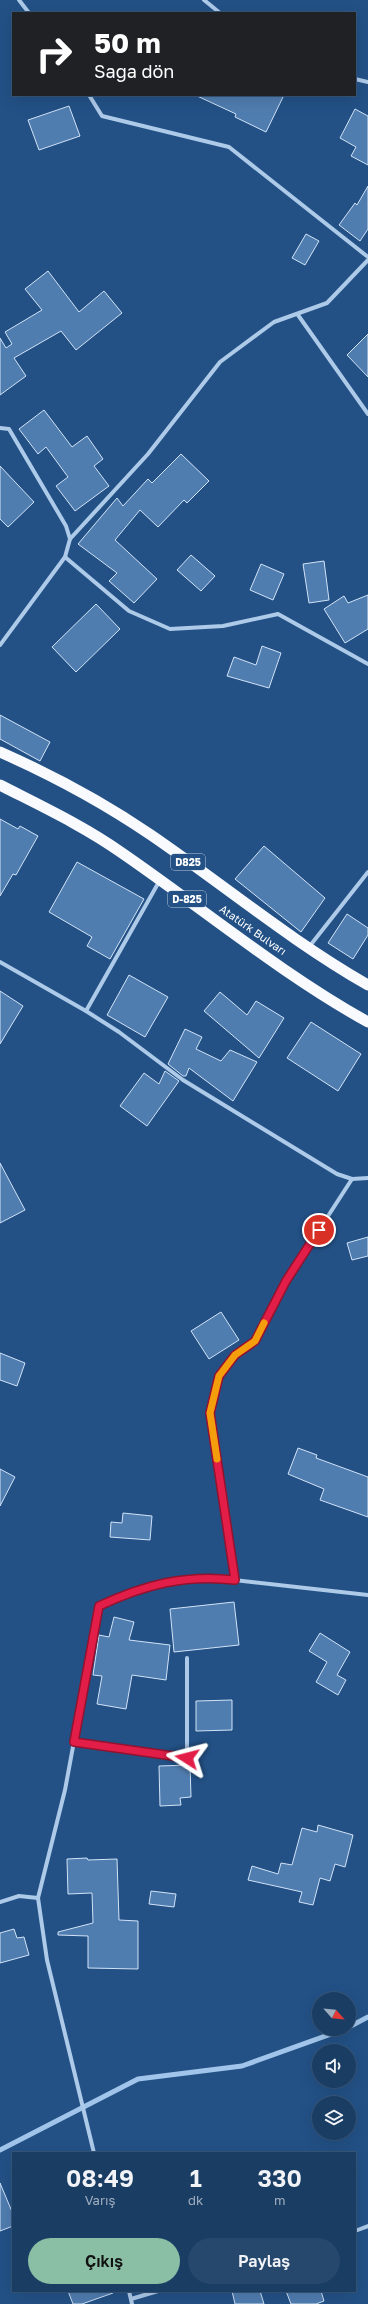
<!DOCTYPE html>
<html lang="tr">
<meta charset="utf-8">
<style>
body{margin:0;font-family:"Golos Text",sans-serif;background:#27486d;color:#f1f3f6;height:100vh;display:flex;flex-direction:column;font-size:15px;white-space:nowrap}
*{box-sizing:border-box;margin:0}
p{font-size:13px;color:#9faebf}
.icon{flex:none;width:22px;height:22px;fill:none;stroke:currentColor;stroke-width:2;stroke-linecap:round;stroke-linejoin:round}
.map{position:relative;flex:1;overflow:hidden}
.panel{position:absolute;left:12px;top:2152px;width:344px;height:140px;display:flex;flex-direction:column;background:#1a3d64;border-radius:0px;box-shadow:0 4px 16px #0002,0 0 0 1px #385678}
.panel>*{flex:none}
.banner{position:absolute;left:12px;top:12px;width:344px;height:84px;border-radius:0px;box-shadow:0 4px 16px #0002,0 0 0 1px #385678;background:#202124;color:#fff;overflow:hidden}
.needle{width:26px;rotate:117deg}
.tools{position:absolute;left:312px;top:1992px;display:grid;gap:8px}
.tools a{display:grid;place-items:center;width:44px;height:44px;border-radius:50%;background:#1a3d64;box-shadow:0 4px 16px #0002,0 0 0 1px #385678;font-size:20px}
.pin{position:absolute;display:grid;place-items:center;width:34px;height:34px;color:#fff;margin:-17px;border:2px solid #fff;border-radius:50%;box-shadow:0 1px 4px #0007}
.me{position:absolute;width:44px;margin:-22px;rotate:279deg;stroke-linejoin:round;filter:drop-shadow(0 0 3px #0008)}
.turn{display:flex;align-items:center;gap:14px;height:84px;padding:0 16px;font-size:18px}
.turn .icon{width:52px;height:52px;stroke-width:2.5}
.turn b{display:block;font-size:28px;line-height:34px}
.eta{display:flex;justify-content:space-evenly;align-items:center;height:68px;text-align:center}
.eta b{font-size:24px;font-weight:600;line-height:28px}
.cta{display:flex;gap:8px;margin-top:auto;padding:8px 16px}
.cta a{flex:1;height:46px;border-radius:24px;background:#8abfa5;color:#111;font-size:16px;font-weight:600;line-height:46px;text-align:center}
.cta a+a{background:#27486d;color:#f1f3f6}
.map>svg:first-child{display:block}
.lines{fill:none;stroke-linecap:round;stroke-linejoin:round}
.stream{stroke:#a1c5ea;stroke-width:5}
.building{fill:#507db0;stroke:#d1e3f7}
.minor{stroke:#adcae9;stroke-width:4}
.trunk{stroke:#f8fafe;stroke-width:11}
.route-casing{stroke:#92132f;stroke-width:10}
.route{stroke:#e11d48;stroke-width:7}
.slow{stroke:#f59e0b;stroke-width:7}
.labels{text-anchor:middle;stroke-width:3;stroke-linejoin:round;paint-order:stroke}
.shield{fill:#235186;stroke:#bdcbdb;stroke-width:1}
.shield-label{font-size:10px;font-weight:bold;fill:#fff}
.street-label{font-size:11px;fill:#fff;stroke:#235186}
</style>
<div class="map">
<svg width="368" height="2304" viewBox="0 0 368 2304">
<rect width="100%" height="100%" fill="#235186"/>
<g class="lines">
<g class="stream">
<path d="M349 2027 368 2017"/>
<path d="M0 2150 138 2079 242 2066 345 2029"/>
</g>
</g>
<g class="building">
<path d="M195 95H284L266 132 235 117 236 114Z"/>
<path d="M69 106 80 136 39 150 28 120Z"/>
<path d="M355 109 368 116V165L351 156 356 147 340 138Z"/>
<path d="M368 186V229L360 241 339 225 355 203 357 205Z"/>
<path d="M306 234 319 241 305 265 292 258Z"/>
<path d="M48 271 79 312 104 291 122 313 76 350 61 331 14 358 26 376 0 395V338L6 348 12 344 5 332 42 310 25 289Z"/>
<path d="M368 334V377L347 355Z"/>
<path d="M44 410 72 447 87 436 103 459 94 466 109 486 75 511 56 486 68 477 46 447 38 454 19 429Z"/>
<path d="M181 454 209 481 187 503 184 500 158 527 140 510 115 540 157 579 134 603 109 581 117 573 78 544 117 498 123 506 148 479 152 483Z"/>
<path d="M0 466 34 502 8 527 0 519Z"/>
<path d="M191 555 215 576 201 591 177 570Z"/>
<path d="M324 561 329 600 309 603 303 564Z"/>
<path d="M261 564 284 574 273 600 250 590Z"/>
<path d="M368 595V629L345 643 324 609 344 596 348 603Z"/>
<path d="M96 604 120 629 76 672 52 647Z"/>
<path d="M262 646 281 653 269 688 227 676 234 657 256 665Z"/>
<path d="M0 715 50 742 40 761 0 739Z"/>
<path d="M0 819 18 829 20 826 38 836 16 875 13 874 0 896Z"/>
<path d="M264 846 325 898 301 932 235 879Z"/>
<path d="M77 862 144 899 110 959 87 946 92 937 49 912Z"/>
<path d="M347 914 368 928V935L353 959 328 943Z"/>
<path d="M129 975 168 997 145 1037 107 1015Z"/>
<path d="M0 991 23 1006 0 1044Z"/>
<path d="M220 992 247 1015 256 1001 284 1018 259 1058 204 1011Z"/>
<path d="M311 1022 361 1054 338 1091 287 1058Z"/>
<path d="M185 1029 202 1037 196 1049 221 1061 230 1050 257 1062 233 1101 189 1068 186 1076H183L168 1064Z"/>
<path d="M165 1071 179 1081 147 1126 120 1106 144 1073 159 1084Z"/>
<path d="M0 1163 25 1210 0 1223Z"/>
<path d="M368 1237V1256L352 1260 347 1243Z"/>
<path d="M221 1312 239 1340 209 1359 191 1331Z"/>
<path d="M0 1353 25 1363 17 1386 0 1380Z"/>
<path d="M298 1448 317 1455 316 1458 368 1477V1517L320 1500 324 1489 288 1474Z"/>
<path d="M0 1469 15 1477 0 1506Z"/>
<path d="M123 1513 152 1516 150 1540 110 1537 111 1522 122 1523Z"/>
<path d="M234 1602 239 1645 174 1652 170 1609Z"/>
<path d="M114 1617 134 1622 129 1640 170 1645 166 1680 132 1675 126 1709 97 1704 102 1676 93 1675 99 1635 109 1637Z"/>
<path d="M320 1633 350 1652 337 1675 346 1680 338 1695 316 1682 327 1662 309 1651Z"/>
<path d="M232 1700V1730L196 1731V1701Z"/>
<path d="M190 1765 191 1797 180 1798 181 1805 160 1806 159 1766Z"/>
<path d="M318 1825 353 1835 345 1867 335 1864 330 1881 320 1878 313 1905 299 1902 302 1892 248 1880 252 1866 278 1874 281 1863 292 1865 302 1828 317 1832Z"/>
<path d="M87 1858 88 1860 117 1859 119 1920 138 1921V1969L88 1968V1936L58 1935V1932L93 1923 92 1893 68 1894 67 1859Z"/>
<path d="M151 1891 176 1894 174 1907 149 1904Z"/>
<path d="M14 1929 17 1938 24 1937 29 1955 0 1963V1933Z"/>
<path d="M0 2183 13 2214V2226L0 2231Z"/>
<path d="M68 2291H113V2293L82 2304H73Z"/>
<path d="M232 2291H260L264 2304H235Z"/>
<path d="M286 2291H321L324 2301 316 2304H291Z"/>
</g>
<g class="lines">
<g class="minor">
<path d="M19 0 29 13"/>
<path d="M204 0 220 13"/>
<path d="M355 79 368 82"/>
<path d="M89 95 102 116 229 147 368 257"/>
<path d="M298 315 368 414"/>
<path d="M0 428 9 429 66 526 70 539 65 557 0 645"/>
<path d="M70 539 148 454 220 362 274 322 327 303 368 260"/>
<path d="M65 557 129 611 170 629 223 626 278 614 368 664"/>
<path d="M309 947 368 872"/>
<path d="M0 962 86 1011 119 1032 183 1080 337 1174 352 1179 368 1178"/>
<path d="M86 1011 160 880"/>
<path d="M235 1580 210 1413 219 1376 235 1355 255 1341 286 1281 352 1179"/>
<path d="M74 1741 187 1758V1658"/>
<path d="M0 1902 19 1896 38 1898"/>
<path d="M94 2153 47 1960 38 1898 65 1790 99 1606 152 1584 208 1577 368 1595"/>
<path d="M355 2231 368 2226"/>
<path d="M129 2291 132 2304"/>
<path d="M131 2299 158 2291"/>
</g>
<g class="trunk">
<path d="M0 752C52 775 104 803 151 835 224 885 291 941 368 985"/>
<path d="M0 785C41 806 84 826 122 853 202 908 283 975 368 1022"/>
</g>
</g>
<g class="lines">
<g class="route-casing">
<path id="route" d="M187 1758 74 1742 99 1606C144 1585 185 1574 235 1580L210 1413 219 1376 235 1355 255 1341 286 1281 319 1230"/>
</g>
<use href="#route" class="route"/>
<path class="slow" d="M217 1459 210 1413 219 1376 235 1355 255 1341 264 1323"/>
</g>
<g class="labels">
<g class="shield">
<rect x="171" y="854" width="34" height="16" rx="3"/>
<rect x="168" y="891" width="38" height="16" rx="3"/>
</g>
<g class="shield-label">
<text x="188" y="866">D825</text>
<text x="187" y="903">D-825</text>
</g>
<g class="street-label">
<text transform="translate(253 930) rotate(35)" y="4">Atatürk Bulvarı</text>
</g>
</g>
</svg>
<div class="tools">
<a><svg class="needle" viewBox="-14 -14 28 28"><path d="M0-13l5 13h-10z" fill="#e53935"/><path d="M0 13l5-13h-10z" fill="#9faebf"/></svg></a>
<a><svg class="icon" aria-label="sound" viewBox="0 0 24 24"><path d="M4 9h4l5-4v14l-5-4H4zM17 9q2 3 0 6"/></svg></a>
<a><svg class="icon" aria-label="layers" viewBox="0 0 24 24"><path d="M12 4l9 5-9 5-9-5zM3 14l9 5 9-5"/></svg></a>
</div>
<div class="pin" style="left:319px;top:1230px;background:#d93025"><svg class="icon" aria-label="arrive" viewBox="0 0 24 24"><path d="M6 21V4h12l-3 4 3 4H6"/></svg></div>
<svg class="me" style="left:187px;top:1758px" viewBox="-20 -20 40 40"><path d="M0-17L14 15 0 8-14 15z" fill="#e11d48" stroke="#fff" stroke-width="4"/></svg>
<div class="banner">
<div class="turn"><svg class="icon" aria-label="right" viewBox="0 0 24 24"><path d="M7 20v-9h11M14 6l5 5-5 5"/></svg><div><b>50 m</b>Sağa dön</div></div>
</div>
<section class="panel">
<div class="eta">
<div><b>08:49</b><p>Varış</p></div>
<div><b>1</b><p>dk</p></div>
<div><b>330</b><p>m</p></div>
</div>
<div class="cta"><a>Çıkış</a><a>Paylaş</a></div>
</section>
</div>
